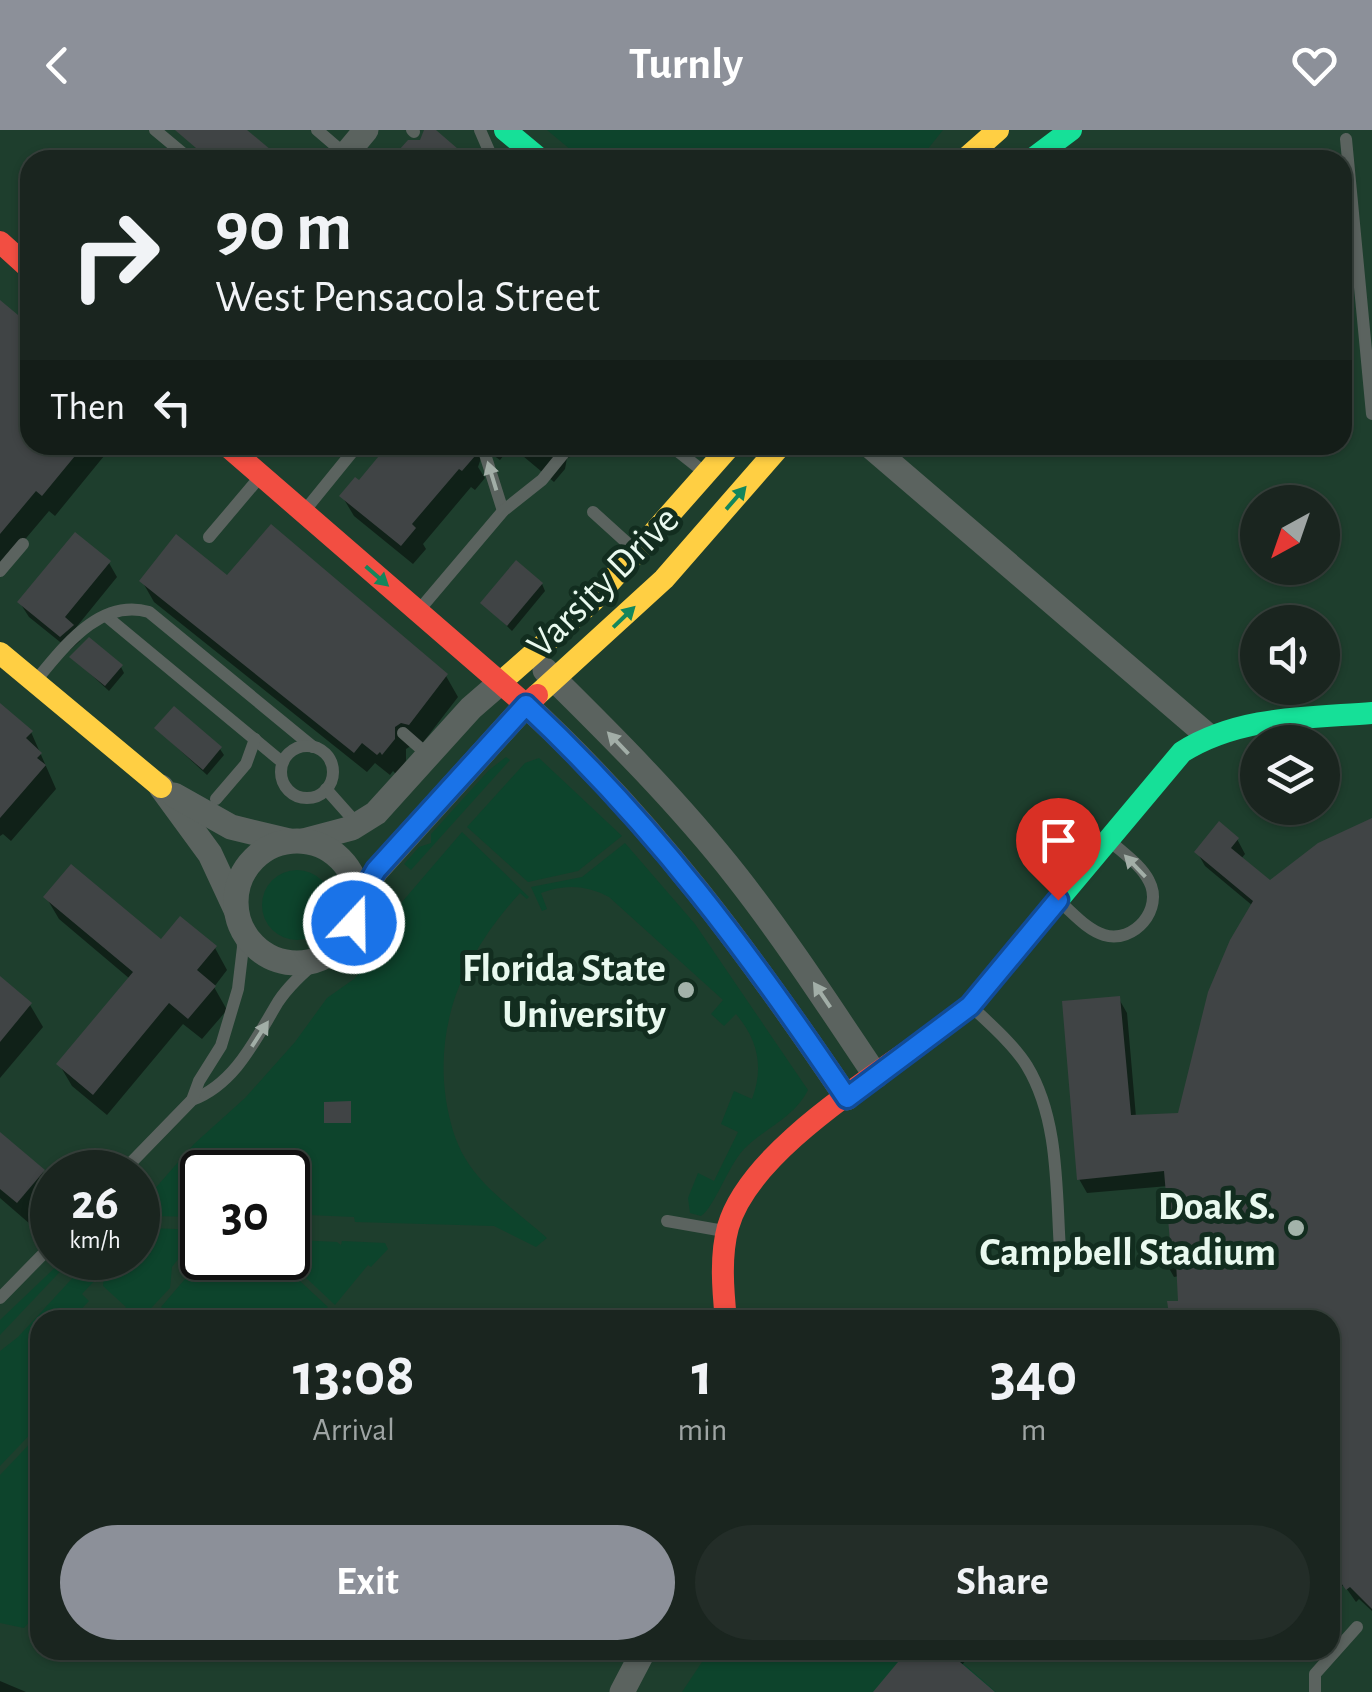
<!DOCTYPE html>
<style>
body{margin:0;font-family:"Alegreya Sans",sans-serif;background:#232d28;color:#f1f3f6;height:100vh;display:flex;flex-direction:column;font-size:38px;white-space:nowrap}
*{box-sizing:border-box;margin:0}
p{font-size:32px;color:#9fa5a4}
.icon{flex:none;width:55px;height:55px;fill:none;stroke:currentColor;stroke-width:2;stroke-linecap:round;stroke-linejoin:round}
.map{position:relative;flex:1;overflow:hidden}
.sheet{position:absolute;left:30px;top:1180px;width:1310px;height:350px;display:flex;flex-direction:column;background:#1a251f;border-radius:30px;box-shadow:0 2px 8px #0004,0 0 0 2px #38423d}
.sheet>*{flex:none}
.guide{position:absolute;left:20px;top:20px;width:1332px;height:305px;border-radius:30px;box-shadow:0 2px 8px #0004,0 0 0 2px #38423d;background:#1a251f;color:#f1f3f6;overflow:hidden}
.needle{width:65px;rotate:220deg}
.buttons{position:absolute;left:1240px;top:355px;display:grid;gap:20px}
.buttons a{display:grid;place-items:center;width:100px;height:100px;border-radius:50%;background:#1a251f;box-shadow:0 2px 8px #0004,0 0 0 2px #38423d;font-size:50px}
.speed{position:absolute;left:30px;top:1020px;display:flex;gap:20px;font-size:50px;font-weight:700;text-align:center}
.speed>*{display:grid;place-content:center;width:130px;height:130px;border-radius:50%;background:#1a251f;box-shadow:0 2px 8px #0004,0 0 0 2px #38423d;line-height:1}
.speed small{font-size:25px;font-weight:400}
.speed .limit{border:5px solid #111;border-radius:15px;background:#fff;color:#111}
.pin{position:absolute;display:grid;place-items:center;width:85px;height:85px;color:#fff;margin:-102px -42px;border-radius:50% 50% 50% 0;rotate:-45deg;box-shadow:0 0 10px #0007}
.pin .icon{rotate:45deg}
.me{position:absolute;width:110px;margin:-55px;rotate:21deg;stroke-linejoin:round;filter:drop-shadow(0 0 8px #0008)}
.turn{display:flex;align-items:center;gap:35px;height:210px;padding:0 30px;font-size:45px}
.turn .icon{width:130px;height:130px;stroke-width:2.5}
.turn b{display:block;font-size:70px;line-height:85px}
.then{display:flex;align-items:center;height:95px;padding:0 30px;background:#0003;gap:20px;font-size:38px}
.eta{display:flex;justify-content:space-evenly;align-items:center;height:170px;text-align:center}
.eta b{font-size:60px;font-weight:700;line-height:70px}
.primary-button{display:flex;gap:20px;margin-top:auto;padding:20px 30px}
.primary-button a{flex:1;height:115px;border-radius:60px;background:#8c9099;color:#fff;font-size:40px;font-weight:700;line-height:115px;text-align:center}
.primary-button a+a{background:#232d28;color:#f1f3f6}
header{display:flex;justify-content:space-between;align-items:center;height:130px;padding:0 30px;background:#8c9099;color:#fff;font-size:45px;font-weight:700}
.map>svg:first-child{display:block}
.built{fill:#1e3e2d;fill-rule:evenodd}
.green{fill:#0d442c}
.shadow{fill:#0007}
.building{fill:#404445}
.lines{fill:none;stroke-linecap:round;stroke-linejoin:round}
.lane{stroke:#5b635f;stroke-width:12}
.street{stroke:#5b635f;stroke-width:25}
.fast{stroke:#16e098;stroke-width:22}
.slow{stroke:#ffcf43;stroke-width:22}
.jam{stroke:#f24e42;stroke-width:22}
.oneway{fill:#a2aea7}
.oneway2{fill:#14865c}
.route-casing{stroke:#114b97;stroke-width:25}
.route{stroke:#1a73e8;stroke-width:18}
.poi-dot{fill:#a3b3aa;stroke:#122d1f;stroke-width:4}
.labels{text-anchor:middle;stroke-width:10;stroke-linejoin:round;paint-order:stroke}
.street-label{font-size:40px;fill:#e9f9ef;stroke:#122d1f}
.poi-label{font-size:40px;font-weight:bold;fill:#e9f9ef;stroke:#122d1f;text-anchor:end}
</style>
<header><svg class="icon" aria-label="back" viewBox="0 0 24 24"><path d="M15 5l-7 7 7 7"/></svg>Turnly<svg class="icon" aria-label="heart" viewBox="0 0 24 24"><path d="M12 20l-8-8c-3-5 5-10 8-4 3-6 11-1 8 4z"/></svg></header>
<div class="map">
<svg width="1372" height="1562" viewBox="0 0 1372 1562">
<rect width="100%" height="100%" fill="#223129"/>
<path class="built" d="M0 0H1372V1562H0ZM30 30H1342V315H30ZM1258 372H1322V438H1258ZM1258 492H1322V558H1258ZM1258 612H1322V678H1258ZM52 1042H138V1128H52ZM202 1042H288V1128H202ZM40 1190H1330V1520H40Z"/>
<g class="green">
<path d="M547 0H943L919 30H583Z"/>
<path d="M506 627 510 630 411 740 404 734 419 717 431 713V704L489 640Z"/>
<path d="M539 628 622 706 578 741 528 752 467 697 525 633Z"/>
<path d="M462 702 529 767 527 769 520 763C467 821 434 889 446 970 449 989 455 1012 465 1028 483 1059 520 1084 547 1108L536 1117 494 1096 355 1092 354 1087 309 1085 308 1090H288V1042H202V1087L152 1086 138 1078 194 1014 245 968 295 912 327 868 354 849 371 830 402 772Z"/>
<path d="M625 713 695 794 808 960C794 988 765 998 744 1019 728 1036 714 1078 701 1086L690 1083 688 1068 698 1043 714 1051 738 1002 721 994 734 961 752 969C764 937 758 910 736 884L724 896 711 884 723 870 609 767C587 755 564 754 541 763L547 779 542 781 531 757 582 747Z"/>
<circle cx="297" cy="775" r="35"/>
<path d="M138 1094 149 1098 200 1100 202 1107 187 1118 172 1137 170 1158 140 1190H114L126 1177 103 1156 104 1147 100 1145 82 1164 89 1171 74 1187 77 1190H40V1294L0 1336V1221L18 1207 91 1128H138Z"/>
<path d="M298 1110 337 1112 341 1115 342 1111 385 1113 388 1119 371 1137 368 1135 335 1175 285 1128H288V1114H298Z"/>
<path d="M65 1128H73L0 1205V1190Z"/>
<path d="M203 1128H275L328 1177 319 1186 322 1190H148L158 1179 166 1187 169 1185 161 1177Z"/>
<path d="M40 1303V1480L24 1498 0 1493V1345Z"/>
<path d="M710 1520H948L996 1562H682Z"/>
</g>
<g class="shadow">
<path d="M426 0H432L456 21 462 30H394L424 10Z"/>
<path d="M0 173 30 198V315H113L55 386 49 381 0 439Z"/>
<path d="M390 315H586L577 325 567 328 565 339 554 352 511 316 500 330 493 325 481 328 478 337 485 348 475 360 471 357 423 414 426 419 413 434 354 386 342 366 359 354Z"/>
<path d="M109 433 117 447 74 500 80 511 70 520 29 487 20 473Z"/>
<path d="M228 448 446 546 458 567 421 615 414 614 406 619V631L396 644 393 641 390 645 375 633 367 642 154 472 142 451Z"/>
<path d="M542 454 545 461 512 501 483 473Z"/>
<path d="M72 527 121 537 124 543 109 561Z"/>
<path d="M0 576 31 602 56 659 11 711 3 704 0 706Z"/>
<path d="M157 599 220 619 224 625 207 645Z"/>
<path d="M1372 691V1481L1359 1469 1356 1472 1344 1455 1330 1463V1190H1172L1181 1173 1179 1146 1174 1147 1166 1133 1173 1114 1168 1056 1087 1063 1079 1049 1119 869 1127 883 1136 987 1180 985 1253 776 1205 736 1197 722 1237 709 1245 724 1241 729 1270 754Z"/>
<path d="M46 767 161 813 215 818 227 840 214 857 227 880 202 909 183 894 107 985 72 956 59 934 130 849 59 789Z"/>
<path d="M0 849 30 875 43 897 0 948Z"/>
<path d="M0 1006 43 1042 52 1059V1067L30 1094 0 1068Z"/>
<path d="M493 1184 512 1185 516 1190H493Z"/>
<path d="M923 1520H963L968 1528 961 1536 991 1562H876Z"/>
<path d="M0 1551 26 1562H0Z"/>
</g>
<g class="building">
<path d="M175 0H247L283 30H210Z"/>
<path d="M424 0H436L458 19 449 30H390L408 10H420Z"/>
<path d="M0 170 30 195V315H84L42 366 36 361 0 404Z"/>
<path d="M388 315H467L475 326 462 341 459 339 412 394 416 398 401 416 339 366 355 347 359 350Z"/>
<path d="M271 394 448 544 409 595 401 593 395 597V609L382 625 380 622 377 625 362 613 354 623 139 451 176 404 227 445Z"/>
<path d="M75 402 111 431 65 487 74 495 60 507 17 472Z"/>
<path d="M516 430 543 453 507 496 480 473Z"/>
<path d="M89 507 123 535 105 556 69 527Z"/>
<path d="M0 573 33 601 26 608 42 623 37 628 46 635 0 688Z"/>
<path d="M174 576 222 617 203 640 154 598Z"/>
<path d="M1372 688V1479L1350 1457 1346 1460 1330 1437V1190H1170L1167 1171H1178L1176 1131 1164 1134 1163 1113 1170 1112 1164 1041 1077 1050 1062 871 1120 866 1131 985 1178 983 1208 862 1230 810 1253 771 1194 722 1219 691 1239 708 1231 718 1270 750 1318 713Z"/>
<path d="M71 734 161 809 180 786 217 816 197 840 216 856 188 889 169 873 93 965 56 934 133 842 43 767Z"/>
<path d="M0 846 32 873 0 912Z"/>
<path d="M351 971V993H324V972Z"/>
<path d="M0 1002 45 1040 17 1073 0 1059Z"/>
<path d="M908 1520H946L995 1562H873Z"/>
</g>
<g class="lines">
<g class="lane">
<path d="M155 0 191 30"/>
<path d="M317 0 345 24"/>
<path d="M412 0 414 2"/>
<path d="M480 0 493 30"/>
<path d="M1346 9 1372 284"/>
<path d="M477 315 484 321 503 381"/>
<path d="M670 315 704 342"/>
<path d="M306 379 358 315"/>
<path d="M593 382 636 421"/>
<path d="M209 407 259 348"/>
<path d="M0 441 23 414"/>
<path d="M420 479 503 381 542 350 568 318 564 315"/>
<path d="M106 486 282 632"/>
<path d="M37 549C65 516 100 468 149 482L313 617"/>
<path d="M403 603 428 625"/>
<circle cx="307" cy="642" r="26"/>
<path d="M326 659 358 695"/>
<path d="M216 669 246 634 255 609"/>
<path d="M1060 772C1073 783 1087 800 1104 805 1134 814 1164 779 1149 751 1141 735 1123 723 1110 711"/>
<path d="M973 878C991 895 1014 915 1027 936 1059 989 1056 1059 1060 1120"/>
<path d="M192 970C235 954 255 910 278 872 289 855 306 840 322 827"/>
<path d="M122 1042 192 970 199 951 221 916 238 859 243 817 241 795"/>
<path d="M667 1091 724 1101"/>
<path d="M0 1168 52 1115"/>
<path d="M1315 1562V1544L1357 1497"/>
</g>
<g class="street">
<path d="M341 30 366 0"/>
<path d="M869 315 1207 605"/>
<path d="M545 540C612 606 679 673 737 747 787 811 831 879 876 946"/>
<path d="M161 657 210 724 236 780"/>
<path d="M174 665 231 697 289 711"/>
<path d="M303 711 352 698 376 683 471 578 501 552"/>
<circle cx="297" cy="772" r="61"/>
<path d="M358 775 376 741 526 575C656 695 749 823 847 968"/>
<path d="M622 1562 644 1520"/>
</g>
<g class="fast">
<path d="M505 0 541 30"/>
<path d="M1031 30 1071 0"/>
<path d="M932 904 970 875 1182 622C1239 586 1307 588 1372 583"/>
</g>
<g class="slow">
<path d="M964 30 998 0"/>
<path d="M0 523 161 657"/>
<path d="M501 552 594 470 731 315"/>
<path d="M537 565 664 449 781 315"/>
</g>
<g class="jam">
<path d="M0 112 30 139"/>
<path d="M226 315 526 575 537 565"/>
<path d="M726 1190C723 1161 720 1126 728 1097 749 1022 870 950 932 904"/>
</g>
</g>
<defs><path id="oneway-solid" d="M-6-.8H1V-3.2L6.5 0L1 3.2V.8H-6Z" transform="scale(2.5)"/></defs>
<g class="oneway">
<use href="#oneway-solid" transform="translate(492 346) rotate(-107)"/>
<use href="#oneway-solid" transform="translate(618 613) rotate(-134)"/>
<use href="#oneway-solid" transform="translate(1135 736) rotate(-134)"/>
<use href="#oneway-solid" transform="translate(822 865) rotate(-124)"/>
<use href="#oneway-solid" transform="translate(260 904) rotate(-57)"/>
</g>
<g class="oneway2">
<use href="#oneway-solid" transform="translate(736 368) rotate(-49)"/>
<use href="#oneway-solid" transform="translate(377 446) rotate(41)"/>
<use href="#oneway-solid" transform="translate(624 487) rotate(-44)"/>
</g>
<g class="lines">
<g class="route-casing">
<path id="route" d="M354 793 363 762 376 740 526 575C656 697 748 821 847 968L970 876 1058 770"/>
</g>
<use href="#route" class="route"/>
</g>
<g class="poi-dot">
<circle cx="686" cy="860" r="10"/>
<circle cx="1296" cy="1098" r="10"/>
</g>
<g class="labels">
<g class="street-label">
<text transform="translate(602 451) rotate(-45)" y="14">Varsity Drive</text>
</g>
<g class="poi-label">
<text x="666" y="851">Florida State<tspan x="666" dy="46">University</tspan></text>
<text x="1276" y="1089">Doak S.<tspan x="1276" dy="46">Campbell Stadium</tspan></text>
</g>
</g>
</svg>
<div class="buttons">
<a><svg class="needle" viewBox="-14 -14 28 28"><path d="M0-13l5 13h-10z" fill="#e53935"/><path d="M0 13l5-13h-10z" fill="#9fa5a4"/></svg></a>
<a><svg class="icon" aria-label="sound" viewBox="0 0 24 24"><path d="M4 9h4l5-4v14l-5-4H4zM17 9q2 3 0 6"/></svg></a>
<a><svg class="icon" aria-label="layers" viewBox="0 0 24 24"><path d="M12 4l9 5-9 5-9-5zM3 14l9 5 9-5"/></svg></a>
</div>
<div class="speed"><div>26<small>km/h</small></div><div class="limit">30</div></div>
<div class="pin" style="left:1058px;top:770px;background:#d93025"><svg class="icon" aria-label="arrive" viewBox="0 0 24 24"><path d="M6 21V4h12l-3 4 3 4H6"/></svg></div>
<svg class="me" style="left:354px;top:793px" viewBox="-20 -20 40 40"><circle r="17" fill="#1a73e8" stroke="#fff" stroke-width="3"/><path d="M0-11L8 9 0 5-8 9z" fill="#fff"/></svg>
<div class="guide">
<div class="turn"><svg class="icon" aria-label="right" viewBox="0 0 24 24"><path d="M7 20v-9h11M14 6l5 5-5 5"/></svg><div><b>90 m</b>West Pensacola Street</div></div>
<div class="then">Then<svg class="icon" aria-label="left" viewBox="0 0 24 24"><path d="M17 20v-9H6M10 6l-5 5 5 5"/></svg></div>
</div>
<section class="sheet">
<div class="eta">
<div><b>13:08</b><p>Arrival</p></div>
<div><b>1</b><p>min</p></div>
<div><b>340</b><p>m</p></div>
</div>
<div class="primary-button"><a>Exit</a><a>Share</a></div>
</section>
</div>
